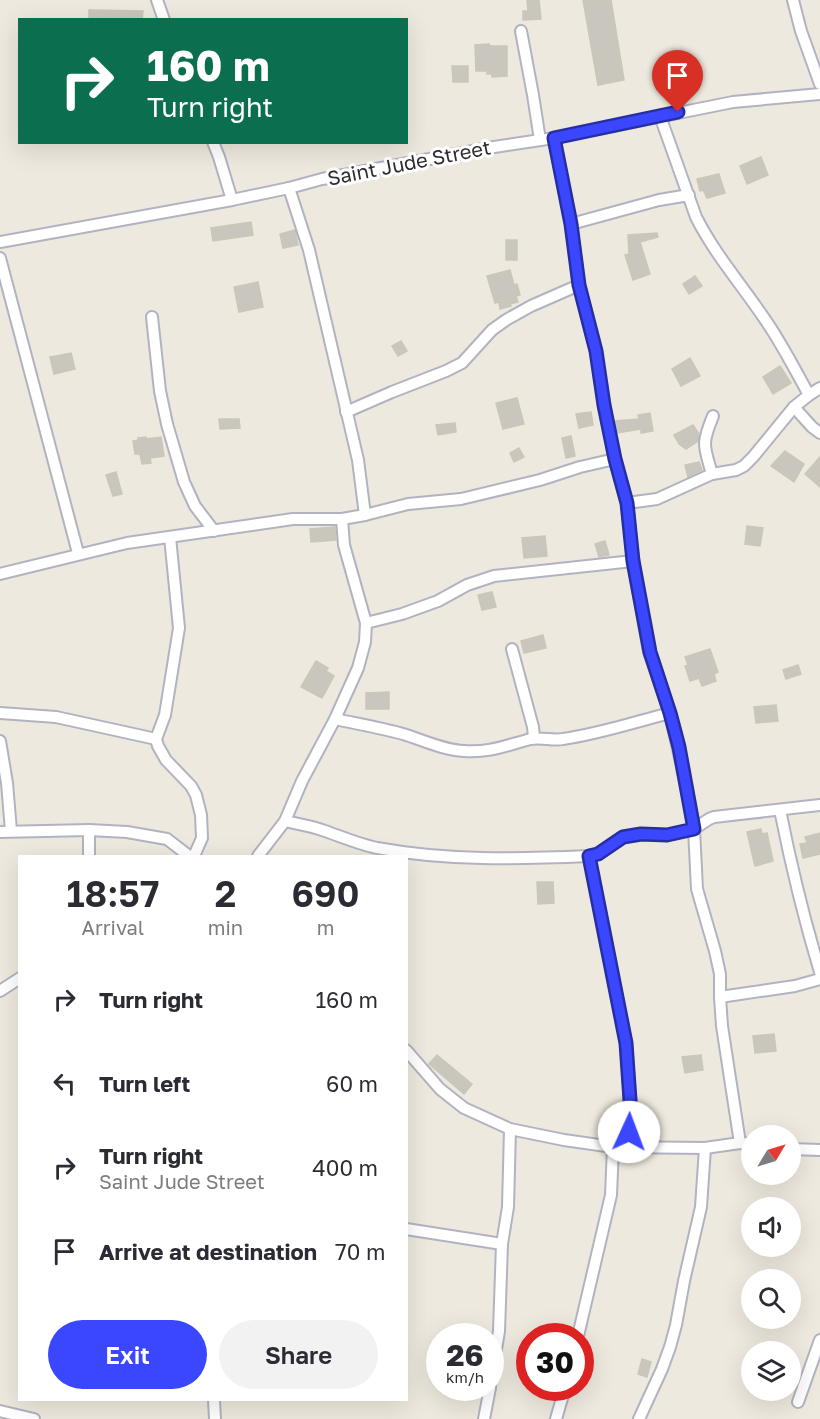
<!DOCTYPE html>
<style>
body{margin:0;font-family:"Golos Text",sans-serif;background:#f2f2f3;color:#2b2b33;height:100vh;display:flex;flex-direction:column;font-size:22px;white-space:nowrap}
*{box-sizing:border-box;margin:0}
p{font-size:20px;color:#7c7c81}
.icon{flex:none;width:33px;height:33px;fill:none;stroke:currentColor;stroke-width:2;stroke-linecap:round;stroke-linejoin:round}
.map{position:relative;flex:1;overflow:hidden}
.sheet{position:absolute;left:18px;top:855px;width:390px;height:546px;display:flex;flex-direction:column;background:#fff;border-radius:0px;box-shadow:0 6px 24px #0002}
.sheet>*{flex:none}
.banner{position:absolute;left:18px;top:18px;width:390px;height:126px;border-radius:0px;box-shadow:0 6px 24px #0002;background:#0b6e4f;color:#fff;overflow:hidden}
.needle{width:39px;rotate:52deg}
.controls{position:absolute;left:741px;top:1125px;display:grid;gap:12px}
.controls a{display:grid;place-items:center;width:60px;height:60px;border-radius:50%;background:#fff;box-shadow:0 6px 24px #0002;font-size:30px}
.speed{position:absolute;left:426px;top:1323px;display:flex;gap:12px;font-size:30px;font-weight:700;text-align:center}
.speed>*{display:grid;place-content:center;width:78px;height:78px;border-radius:50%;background:#fff;box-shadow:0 6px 24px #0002;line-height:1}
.speed small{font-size:15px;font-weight:400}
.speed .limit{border:9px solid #d22;background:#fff;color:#111}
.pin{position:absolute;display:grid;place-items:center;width:51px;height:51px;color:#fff;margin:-62px -26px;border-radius:50% 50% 50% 0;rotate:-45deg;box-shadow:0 0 6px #0007}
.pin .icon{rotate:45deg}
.me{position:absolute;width:66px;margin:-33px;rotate:2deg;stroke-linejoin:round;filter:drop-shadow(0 0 4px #0008)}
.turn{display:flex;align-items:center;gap:21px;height:126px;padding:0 30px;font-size:27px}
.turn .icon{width:78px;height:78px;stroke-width:2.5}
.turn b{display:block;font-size:42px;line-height:51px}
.eta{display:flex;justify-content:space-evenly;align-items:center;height:102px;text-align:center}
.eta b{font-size:36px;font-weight:600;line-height:42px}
.cta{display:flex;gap:12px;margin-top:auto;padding:12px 30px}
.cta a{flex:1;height:69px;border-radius:36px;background:#3b47ff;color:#fff;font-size:24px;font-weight:600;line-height:69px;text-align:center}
.cta a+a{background:#f2f2f3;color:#2b2b33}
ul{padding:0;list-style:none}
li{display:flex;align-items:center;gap:18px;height:84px;padding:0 30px}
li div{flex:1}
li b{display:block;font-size:22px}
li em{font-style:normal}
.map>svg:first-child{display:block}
.building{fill:#c9c7bd;stroke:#cac6b8;stroke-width:1.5}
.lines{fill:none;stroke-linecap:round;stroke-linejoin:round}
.street-casing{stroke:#b2b3c0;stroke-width:14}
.street{stroke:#fff;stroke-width:10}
.route-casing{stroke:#262ea6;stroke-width:15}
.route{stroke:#3b47ff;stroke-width:10}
.labels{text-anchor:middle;stroke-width:6;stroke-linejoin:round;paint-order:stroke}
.street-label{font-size:20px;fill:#2c2c2c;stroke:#fff}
</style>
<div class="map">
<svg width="820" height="1419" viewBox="0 0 820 1419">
<rect width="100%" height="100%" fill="#eee9de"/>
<g class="building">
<path d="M527 0H539L541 19 523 20V11H528Z"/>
<path d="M583 0H611L624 80 598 85Z"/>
<path d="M89 10 143 11 142 20 89 19Z"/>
<path d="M489 44 490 46H507V76L492 77V74H487V71H476L475 45Z"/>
<path d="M452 66H468V82H453Z"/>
<path d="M761 157 768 175 747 184 740 166Z"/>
<path d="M719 174 725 193 707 198 703 190 700 191 697 179Z"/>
<path d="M251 222 253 235 213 241 211 228Z"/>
<path d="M295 230 298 245 283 248 280 234Z"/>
<path d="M657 233 658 237 640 242 650 274 633 280 625 255 629 254 628 235Z"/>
<rect x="506" y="240" width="11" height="20"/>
<path d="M510 270 514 285 517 284 520 295 516 296 518 302 510 304 511 306 500 309 499 302 495 303 487 276Z"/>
<path d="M695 276 702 286 689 294 683 284Z"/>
<path d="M258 282 263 307 239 312 234 287Z"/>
<path d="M401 341 407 351 398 356 392 346Z"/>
<path d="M71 353 75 369 54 374 50 357Z"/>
<path d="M690 358 700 376 681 386 672 369Z"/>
<path d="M780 366 791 383 773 394 763 377Z"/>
<path d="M517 398 524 424 503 429 496 403Z"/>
<path d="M591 412 593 425 579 428 576 414Z"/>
<path d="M650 413 653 431 641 433V429L617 433 615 421 639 419 638 415Z"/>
<path d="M219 419H239L240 428 220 429Z"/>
<path d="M455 423 456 432 438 435 436 425Z"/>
<path d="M693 425 699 434 698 441 686 449 679 444 674 435Z"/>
<path d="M571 436 575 456 566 458 562 438Z"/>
<path d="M146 437V439L161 437 164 456 150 458 151 463 142 464 140 454H135L133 441 138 440V438Z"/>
<path d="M519 448 524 457 514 462 510 453Z"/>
<path d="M785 451 804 464 794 482 771 466Z"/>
<path d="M820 457V487L805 474Z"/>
<path d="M699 462 702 470 688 477 685 465Z"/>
<path d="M116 472 122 494 113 496 106 475Z"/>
<path d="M747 526 763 528 760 546 745 544Z"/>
<path d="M335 527 336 540 311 542 310 529Z"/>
<path d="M545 536 547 556 524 558 522 538Z"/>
<path d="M605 541 609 555 599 557 595 544Z"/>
<path d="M492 592 496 607 482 610 478 595Z"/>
<path d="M543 635 546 648 524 653 521 641Z"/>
<path d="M710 649 718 672 714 674 716 681 702 686 699 678 690 681 685 666 688 665 685 657Z"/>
<path d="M316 661 328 668 326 671 334 676 322 698 301 687Z"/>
<path d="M798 665 801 674 786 679 783 670Z"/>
<path d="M389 692V709H366V693Z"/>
<path d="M776 705 778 721 756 723 754 707Z"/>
<path d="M761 829 762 834 767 833 773 861 755 866 747 832Z"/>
<path d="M820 833V854L803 858 800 844 807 843 805 837Z"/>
<path d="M537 882H553L554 903 538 904Z"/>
<path d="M774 1034 776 1051 755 1053 753 1036Z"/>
<path d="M437 1055 472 1084 464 1094 429 1064Z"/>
<path d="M701 1055 703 1070 685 1073 682 1057Z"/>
<path d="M642 1359 651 1362 647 1377 638 1374Z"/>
</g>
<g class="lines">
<g class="street-casing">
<g id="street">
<path d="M157 0 164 20"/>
<path d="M793 0 801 31 820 84"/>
<path d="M521 31 533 95 540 140"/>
<path d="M660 116 696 217C714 253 741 284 764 318 781 342 794 368 809 395"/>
<path d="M554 138 571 224 579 285 596 351 604 405 615 459 627 503 633 561 649 652 670 713 686 785 694 829 697 889 715 951 720 974V997L722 1026 740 1143"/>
<path d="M213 142 219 157 232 200"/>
<path d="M289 188 309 250 358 460 365 515"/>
<path d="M571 224 659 200 689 195"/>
<path d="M0 242 232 200 289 188 322 179 494 147 554 138 733 102 820 94"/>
<path d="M0 258 78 553"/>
<path d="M152 317 160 391 167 424 184 482 195 506 214 531"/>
<path d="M794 407 812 427 820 433"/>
<path d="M346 412 392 392 446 371 462 363 492 330 506 320 531 306 579 285"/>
<path d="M712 474C704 446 701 445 713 416"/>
<path d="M627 503 657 499 712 474 736 470 744 466 753 457 794 407 809 395 820 388"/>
<path d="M170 537 179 628 165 715 156 739 158 746 166 760 191 786 196 795 201 815 202 838 194 856"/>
<path d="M0 574 127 543 293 519H342L365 515 408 504 461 499 540 480 580 467 615 459"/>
<path d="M366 623 402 614 438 601 467 585 494 576 633 561"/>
<path d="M512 649 533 727 534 738"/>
<path d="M0 713 56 717 156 739"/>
<path d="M335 719C358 724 381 728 403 734 423 740 443 750 464 751 490 753 507 745 531 739 541 737 553 741 563 739 599 734 635 722 670 713"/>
<path d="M0 741 7 783 11 831"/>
<path d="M780 810C791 865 804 919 820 972"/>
<path d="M285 821C298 824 312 826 325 831 342 837 359 844 377 848 447 861 518 859 589 856L598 854 623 837 641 834 667 835 694 829 709 819 714 817 820 805"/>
<path d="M89 830V856"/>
<path d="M0 832 89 830 127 832 167 839 189 856"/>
<path d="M258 856 285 821 302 781 335 719 358 668 365 642 366 623 344 545 342 519"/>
<path d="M589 856 626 1043 630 1099 628 1118 630 1146"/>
<path d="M0 991 20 978"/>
<path d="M720 997 795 986 820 979"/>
<path d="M406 1050 440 1089 464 1108 510 1129 564 1140 613 1147 705 1148 740 1143 752 1144"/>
<path d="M790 1149 820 1150"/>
<path d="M406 1229 502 1244"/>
<path d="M578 1336 611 1195 613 1147"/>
<path d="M490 1386 499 1331 502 1244 508 1207 510 1129"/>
<path d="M214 1400 215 1419"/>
<path d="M798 1402 820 1340"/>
<path d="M0 1411 34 1419"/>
<path d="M484 1419 490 1388"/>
<path d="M556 1419 565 1388"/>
<path d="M639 1419 662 1369 670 1347 676 1325 684 1281 701 1207 705 1148"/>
</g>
</g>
<use href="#street" class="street"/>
</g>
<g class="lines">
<g class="route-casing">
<path id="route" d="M629 1132 628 1118 630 1100 626 1043 589 856 598 854 623 837 641 834 667 835 694 829 679 747 670 713 650 652 633 561 627 503 615 459 604 405 596 351 579 285 571 224 554 138 678 112"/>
</g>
<use href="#route" class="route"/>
</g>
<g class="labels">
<g class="street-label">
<text transform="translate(409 163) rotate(-11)" y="7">Saint Jude Street</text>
</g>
</g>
</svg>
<div class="controls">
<a><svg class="needle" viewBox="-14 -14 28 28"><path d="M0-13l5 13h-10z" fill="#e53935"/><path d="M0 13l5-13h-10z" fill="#7c7c81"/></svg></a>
<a><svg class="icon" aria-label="sound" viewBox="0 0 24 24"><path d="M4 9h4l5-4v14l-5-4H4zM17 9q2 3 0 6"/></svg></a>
<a><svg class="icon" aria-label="search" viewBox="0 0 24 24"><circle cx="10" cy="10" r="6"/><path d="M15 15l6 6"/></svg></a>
<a><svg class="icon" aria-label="layers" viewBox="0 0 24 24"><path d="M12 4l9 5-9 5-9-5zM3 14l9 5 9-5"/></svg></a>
</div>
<div class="speed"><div>26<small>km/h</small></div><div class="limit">30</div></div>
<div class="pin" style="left:678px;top:112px;background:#d93025"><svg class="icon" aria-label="arrive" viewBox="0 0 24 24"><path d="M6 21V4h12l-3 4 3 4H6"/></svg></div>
<svg class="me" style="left:629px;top:1132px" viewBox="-20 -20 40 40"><circle r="19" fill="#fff"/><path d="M0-13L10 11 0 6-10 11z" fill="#3b47ff"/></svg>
<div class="banner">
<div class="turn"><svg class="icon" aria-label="right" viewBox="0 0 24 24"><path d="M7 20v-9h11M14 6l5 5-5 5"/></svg><div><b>160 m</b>Turn right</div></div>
</div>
<section class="sheet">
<div class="eta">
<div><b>18:57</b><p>Arrival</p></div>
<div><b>2</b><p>min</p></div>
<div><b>690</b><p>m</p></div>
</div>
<ul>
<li><svg class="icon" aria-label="right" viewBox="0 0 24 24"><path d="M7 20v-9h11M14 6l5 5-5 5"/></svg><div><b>Turn right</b></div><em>160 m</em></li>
<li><svg class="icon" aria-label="left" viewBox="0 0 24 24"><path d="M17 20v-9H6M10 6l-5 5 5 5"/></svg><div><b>Turn left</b></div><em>60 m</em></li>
<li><svg class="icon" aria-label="right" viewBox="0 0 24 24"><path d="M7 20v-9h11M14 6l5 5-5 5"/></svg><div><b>Turn right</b><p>Saint Jude Street</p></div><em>400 m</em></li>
<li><svg class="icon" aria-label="arrive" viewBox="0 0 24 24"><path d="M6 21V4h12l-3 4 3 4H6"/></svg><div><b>Arrive at destination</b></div><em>70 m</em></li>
</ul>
<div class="cta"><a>Exit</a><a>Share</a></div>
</section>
</div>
